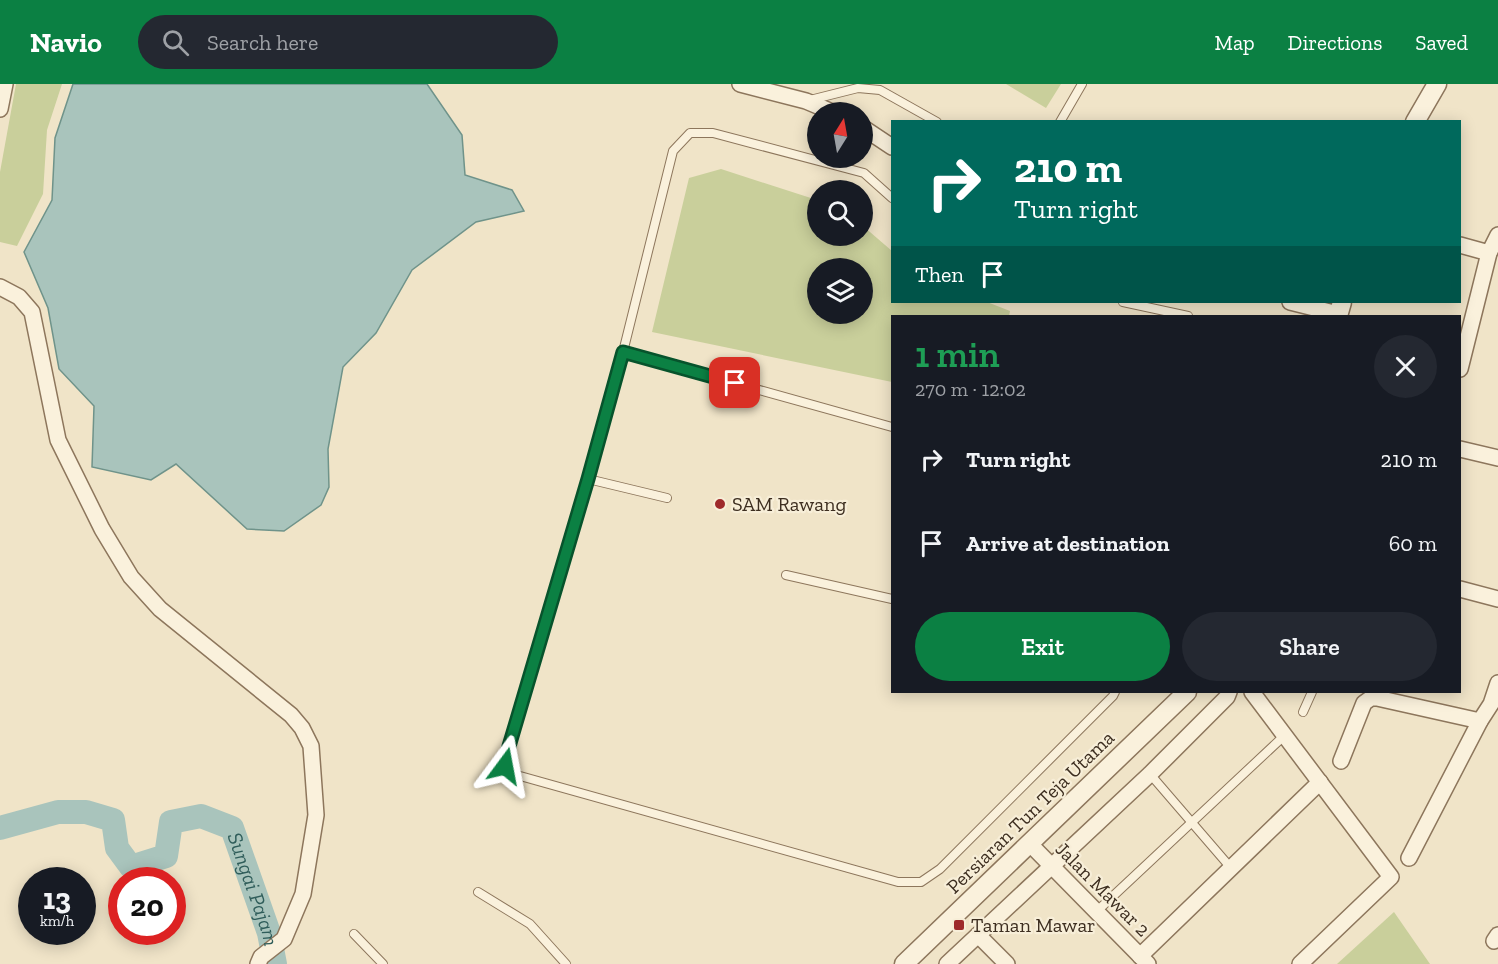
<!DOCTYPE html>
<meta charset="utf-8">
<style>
body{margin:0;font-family:"Zilla Slab",serif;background:#242831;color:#f1f3f6;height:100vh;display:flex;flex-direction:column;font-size:22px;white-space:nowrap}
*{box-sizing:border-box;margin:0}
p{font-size:20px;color:#9ea1a6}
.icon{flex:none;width:33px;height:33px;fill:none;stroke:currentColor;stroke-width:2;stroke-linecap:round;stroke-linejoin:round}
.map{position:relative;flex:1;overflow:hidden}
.panel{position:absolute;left:891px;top:231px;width:570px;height:378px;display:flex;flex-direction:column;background:#171b24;border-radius:0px;box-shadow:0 3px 15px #0003}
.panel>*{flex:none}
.top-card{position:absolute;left:891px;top:36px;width:570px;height:183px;border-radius:0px;box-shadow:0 3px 15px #0003;background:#00695c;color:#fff;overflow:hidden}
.needle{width:39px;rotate:11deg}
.buttons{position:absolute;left:807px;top:18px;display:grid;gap:12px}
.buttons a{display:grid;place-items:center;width:66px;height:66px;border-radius:50%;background:#171b24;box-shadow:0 3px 15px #0003;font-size:30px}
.speed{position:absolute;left:18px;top:783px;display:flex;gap:12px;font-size:30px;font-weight:700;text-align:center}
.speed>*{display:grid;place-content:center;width:78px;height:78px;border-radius:50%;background:#171b24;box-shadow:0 3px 15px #0003;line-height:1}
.speed small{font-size:15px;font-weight:400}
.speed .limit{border:9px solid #d22;background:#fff;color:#111}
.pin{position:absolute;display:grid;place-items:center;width:51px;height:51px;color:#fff;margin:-26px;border-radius:12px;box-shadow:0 3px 9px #0006}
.me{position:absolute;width:66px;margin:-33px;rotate:13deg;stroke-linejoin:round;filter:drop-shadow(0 0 4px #0008)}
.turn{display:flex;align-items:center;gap:21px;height:126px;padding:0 24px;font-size:27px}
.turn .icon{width:78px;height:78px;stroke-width:2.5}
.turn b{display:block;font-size:42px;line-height:51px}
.then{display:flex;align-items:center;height:57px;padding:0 24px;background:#0003;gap:12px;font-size:22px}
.round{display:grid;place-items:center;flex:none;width:63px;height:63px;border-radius:32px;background:#242831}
.summary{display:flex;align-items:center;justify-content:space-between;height:102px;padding:0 24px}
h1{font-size:36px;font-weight:600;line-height:45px;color:#1e9e55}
.action{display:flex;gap:12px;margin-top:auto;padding:12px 24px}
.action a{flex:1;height:69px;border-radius:36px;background:#0b8043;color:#fff;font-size:24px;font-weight:600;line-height:69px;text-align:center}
.action a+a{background:#242831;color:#f1f3f6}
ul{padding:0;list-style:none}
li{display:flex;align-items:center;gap:18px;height:84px;padding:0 24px}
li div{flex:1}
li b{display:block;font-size:22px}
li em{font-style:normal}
header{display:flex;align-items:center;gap:36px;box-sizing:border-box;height:84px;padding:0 30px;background:#0b8043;color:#fff}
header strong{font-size:28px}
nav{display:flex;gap:33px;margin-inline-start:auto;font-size:21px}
.search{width:420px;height:54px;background:#242831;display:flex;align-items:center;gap:15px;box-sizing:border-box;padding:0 21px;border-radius:33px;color:#9ea1a6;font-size:22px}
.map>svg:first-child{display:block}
.green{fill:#c9cf9b;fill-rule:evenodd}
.water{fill:#a9c4bc;stroke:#6f938a;stroke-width:1.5}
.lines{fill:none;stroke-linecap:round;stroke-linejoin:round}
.river{stroke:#a9c4bc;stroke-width:24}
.service-casing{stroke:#8d765c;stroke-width:10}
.minor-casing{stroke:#8d765c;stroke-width:18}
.tertiary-casing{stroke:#8d765c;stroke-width:21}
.service{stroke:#faf1dc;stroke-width:8}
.minor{stroke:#faf1dc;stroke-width:15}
.tertiary{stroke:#faf1dc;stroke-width:18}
.route-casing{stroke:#07532c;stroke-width:15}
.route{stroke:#0b8043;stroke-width:10}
.poi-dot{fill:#9e2a2b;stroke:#f7eed8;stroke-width:2}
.labels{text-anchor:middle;stroke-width:4.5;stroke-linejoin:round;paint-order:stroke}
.poi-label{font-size:20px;fill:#3d2e20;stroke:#f7eed8;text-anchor:start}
.street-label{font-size:20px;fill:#3d2e20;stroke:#f7eed8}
.water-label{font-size:21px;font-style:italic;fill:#2f5d5a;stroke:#f7eed8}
</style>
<header>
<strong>Navio</strong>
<div class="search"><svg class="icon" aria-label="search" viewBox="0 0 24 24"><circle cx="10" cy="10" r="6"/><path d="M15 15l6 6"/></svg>Search here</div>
<nav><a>Map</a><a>Directions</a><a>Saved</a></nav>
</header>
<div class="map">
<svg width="1498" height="880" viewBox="0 0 1498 880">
<rect width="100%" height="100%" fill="#f0e4c8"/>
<g class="green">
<path d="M16 0H62L47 46 43 110 17 162 0 158V88Z"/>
<path d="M1006 0H1061L1046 24Z"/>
<path d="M721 85 817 116 818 152H862L863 142 892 167V218H987L1010 227 1009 232H892V298L652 248 689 94ZM818 184H862V230H818Z"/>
<path d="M1394 828 1430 880H1337Z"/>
</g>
<path class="water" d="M73 0H427L462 51 465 91 512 106 524 127 476 138 412 186 376 249 343 283 328 365 329 403 321 421 284 447 247 445 176 380 151 396 92 383 94 322 59 285 48 224 24 168 52 116 55 54Z"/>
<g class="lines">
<path class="river" id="s1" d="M0 744 58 728H86L113 736 117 764 131 783 166 772 171 738 201 732 232 744 269 849 275 880"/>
<g class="service-casing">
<g id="service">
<path d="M810 16 858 4 880 6 937 38"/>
<path d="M1060 38 1082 0"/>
<path d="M892 114 864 89 713 49H690L673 67 623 268 588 395 507 669 505 683 513 690 898 798H921L940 785 1113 612 1115 608"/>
<path d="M1123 218 1188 232"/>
<path d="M623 268 892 343"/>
<path d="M588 395 667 414"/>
<path d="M786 491 892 515"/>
<path d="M1303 628 1312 608"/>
<path d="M1150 690 1231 784"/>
<path d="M478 808 530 840 566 880"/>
<path d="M1096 828 1285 651"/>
<path d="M354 850 383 880"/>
</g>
</g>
<g class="minor-casing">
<g id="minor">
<path d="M740 0 806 17 832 28"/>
<path d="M0 25 5 0"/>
<path d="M862 43 892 63"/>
<path d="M1460 161 1489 169"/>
<path d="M0 203 19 213 32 228 58 356 102 445 131 493 160 525 291 631 302 644 311 662 316 731 303 810 284 855 261 873 258 880"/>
<path d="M1290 218 1338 230"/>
<path d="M1460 285 1489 169 1498 151"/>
<path d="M1460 365 1498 374"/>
<path d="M1460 505 1498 515"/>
<path d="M1252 608 1391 793 1300 880"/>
<path d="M1341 677 1364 619 1371 614H1377L1480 637"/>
<path d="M1029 759 1148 880"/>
<path d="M1409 774 1480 637 1491 620 1498 599"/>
<path d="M978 851 1007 880"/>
<path d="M1494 857 1498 851"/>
<path d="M1140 872 1320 698"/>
<path d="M947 880 1150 690 1227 613 1229 608"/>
</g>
</g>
<g class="tertiary-casing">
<g id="tertiary">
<path d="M1415 38 1437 0"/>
<path d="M1338 232 1342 218"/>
<path d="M904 880 1187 608"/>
</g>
</g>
<use href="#service" class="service"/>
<use href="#minor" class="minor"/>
<use href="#tertiary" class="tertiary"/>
</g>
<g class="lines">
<g class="route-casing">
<path id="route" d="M505 682 507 669 588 395 623 268 735 299"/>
</g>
<use href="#route" class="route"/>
</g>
<g class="poi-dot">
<circle cx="720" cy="420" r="6"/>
<rect x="953" y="835" width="12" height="12" rx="3"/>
</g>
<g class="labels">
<g class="poi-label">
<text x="732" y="427">SAM Rawang</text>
<text x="971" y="848">Taman Mawar</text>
</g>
<g class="street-label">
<text transform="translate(1030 728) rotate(-44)" y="7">Persiaran Tun Teja Utama</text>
<text transform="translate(1103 805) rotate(45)" y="7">Jalan Mawar 2</text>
</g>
<g class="water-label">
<text dy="7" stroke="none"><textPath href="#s1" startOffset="368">Sungai Pajam</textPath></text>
</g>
</g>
</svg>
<div class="buttons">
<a><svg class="needle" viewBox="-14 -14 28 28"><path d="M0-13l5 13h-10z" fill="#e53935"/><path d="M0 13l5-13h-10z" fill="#9ea1a6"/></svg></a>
<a><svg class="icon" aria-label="search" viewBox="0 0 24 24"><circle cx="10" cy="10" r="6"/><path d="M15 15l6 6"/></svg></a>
<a><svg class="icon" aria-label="layers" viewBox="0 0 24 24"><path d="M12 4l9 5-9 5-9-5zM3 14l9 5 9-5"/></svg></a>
</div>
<div class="speed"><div>13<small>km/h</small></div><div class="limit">20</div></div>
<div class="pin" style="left:735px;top:299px;background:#d93025"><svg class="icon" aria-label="arrive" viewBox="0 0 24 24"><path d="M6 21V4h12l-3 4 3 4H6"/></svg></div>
<svg class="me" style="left:505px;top:682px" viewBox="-20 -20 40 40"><path d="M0-17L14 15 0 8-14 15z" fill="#0b8043" stroke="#fff" stroke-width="4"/></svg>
<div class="top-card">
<div class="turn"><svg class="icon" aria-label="right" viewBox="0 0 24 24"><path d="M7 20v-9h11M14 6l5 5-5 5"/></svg><div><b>210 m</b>Turn right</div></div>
<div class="then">Then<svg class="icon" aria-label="arrive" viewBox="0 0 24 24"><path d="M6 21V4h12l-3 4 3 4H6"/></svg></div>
</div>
<section class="panel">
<div class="summary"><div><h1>1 min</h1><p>270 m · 12:02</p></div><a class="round"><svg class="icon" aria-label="close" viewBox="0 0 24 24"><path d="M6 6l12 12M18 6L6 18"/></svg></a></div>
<ul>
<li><svg class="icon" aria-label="right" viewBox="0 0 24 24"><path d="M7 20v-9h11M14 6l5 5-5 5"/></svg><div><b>Turn right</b></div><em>210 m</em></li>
<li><svg class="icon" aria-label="arrive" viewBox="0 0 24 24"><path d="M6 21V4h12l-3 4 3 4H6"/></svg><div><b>Arrive at destination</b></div><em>60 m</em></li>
</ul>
<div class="action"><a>Exit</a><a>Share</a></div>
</section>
</div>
